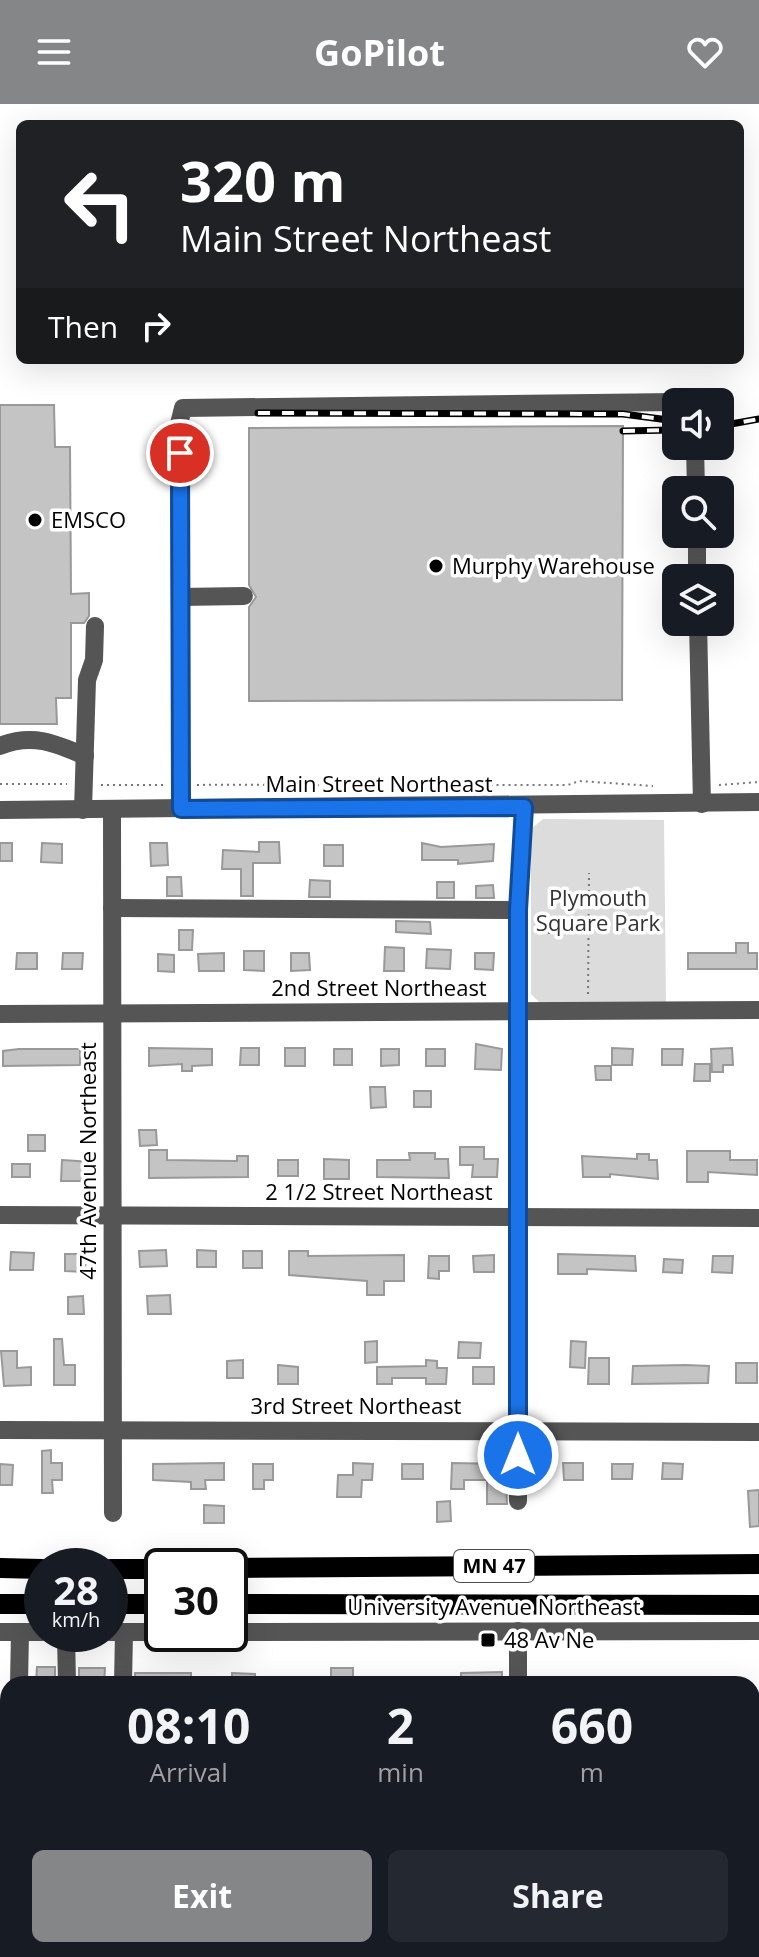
<!DOCTYPE html>
<style>
body{margin:0;font-family:"Open Sans",sans-serif;background:#242831;color:#f1f3f6;height:100vh;display:flex;flex-direction:column;font-size:30px;white-space:nowrap}
*{box-sizing:border-box;margin:0}
p{font-size:26px;color:#9ea1a6}
.icon{flex:none;width:44px;height:44px;fill:none;stroke:currentColor;stroke-width:2;stroke-linecap:round;stroke-linejoin:round}
.map{position:relative;flex:1;overflow:hidden}
.details{position:absolute;left:0px;top:1572px;width:760px;height:282px;display:flex;flex-direction:column;background:#171b24;border-radius:24px 24px 0 0;box-shadow:0 8px 32px #0002}
.details>*{flex:none}
.hud{position:absolute;left:16px;top:16px;width:728px;height:244px;border-radius:12px;box-shadow:0 8px 32px #0002;background:#202124;color:#fff;overflow:hidden}
.controls{position:absolute;left:662px;top:284px;display:grid;gap:16px}
.controls a{display:grid;place-items:center;width:72px;height:72px;border-radius:12px;background:#171b24;box-shadow:0 8px 32px #0002;font-size:40px}
.speed{position:absolute;left:24px;top:1444px;display:flex;gap:16px;font-size:40px;font-weight:700;text-align:center}
.speed>*{display:grid;place-content:center;width:104px;height:104px;border-radius:50%;background:#171b24;box-shadow:0 8px 32px #0002;line-height:1}
.speed small{font-size:20px;font-weight:400}
.speed .limit{border:4px solid #111;border-radius:12px;background:#fff;color:#111}
.pin{position:absolute;display:grid;place-items:center;width:68px;height:68px;color:#fff;margin:-34px;border:4px solid #fff;border-radius:50%;box-shadow:0 2px 8px #0007}
.me{position:absolute;width:88px;margin:-44px;rotate:0deg;stroke-linejoin:round;filter:drop-shadow(0 0 6px #0008)}
.turn{display:flex;align-items:center;gap:28px;height:168px;padding:0 32px;font-size:36px}
.turn .icon{width:104px;height:104px;stroke-width:2.5}
.turn b{display:block;font-size:56px;line-height:68px}
.then{display:flex;align-items:center;height:76px;padding:0 32px;background:#0003;gap:16px;font-size:30px}
.eta{display:flex;justify-content:space-evenly;align-items:center;height:136px;text-align:center}
.eta b{font-size:48px;font-weight:700;line-height:56px}
.action{display:flex;gap:16px;margin-top:auto;padding:16px 32px}
.action a{flex:1;height:92px;border-radius:12px;background:#858687;color:#fff;font-size:32px;font-weight:700;line-height:92px;text-align:center}
.action a+a{background:#242831;color:#f1f3f6}
header{display:flex;justify-content:space-between;align-items:center;height:104px;padding:0 32px;background:#858687;color:#fff;font-size:36px;font-weight:700}
.map>svg:first-child{display:block}
.green{fill:#dcdcdc}
.building{fill:#c4c4c4;stroke:#999;stroke-width:2}
.lines{fill:none;stroke-linecap:round;stroke-linejoin:round}
.path{stroke:#777;stroke-width:2;stroke-dasharray:2 4;stroke-linecap:butt}
.minor{stroke:#555;stroke-width:18}
.major{stroke:#000;stroke-width:20}
.rail-casing{stroke:#000;stroke-width:7}
.rail{stroke:#fff;stroke-width:4;stroke-dasharray:12;stroke-linecap:butt}
.route-casing{stroke:#114b97;stroke-width:20}
.route{stroke:#1a73e8;stroke-width:14}
.poi-dot{fill:#000;stroke:#fff;stroke-width:3}
.labels{text-anchor:middle;stroke-width:7;stroke-linejoin:round;paint-order:stroke}
.shield{fill:#fff;stroke:#4c4c4c;stroke-width:2}
.shield-label{font-size:20px;font-weight:bold;fill:#000}
.poi-label{font-size:22px;fill:#000;stroke:#fff;text-anchor:start}
.street-label{font-size:22px;fill:#000;stroke:#fff}
.park-label{font-size:22px;fill:#333;stroke:#fff}
</style>
<header><svg class="icon" aria-label="menu" viewBox="0 0 24 24"><path d="M4 6h16M4 12h16M4 18h16"/></svg>GoPilot<svg class="icon" aria-label="heart" viewBox="0 0 24 24"><path d="M12 20l-8-8c-3-5 5-10 8-4 3-6 11-1 8 4z"/></svg></header>
<div class="map">
<svg width="759" height="1853" viewBox="0 0 759 1853">
<rect width="100%" height="100%" fill="#fff"/>
<path class="green" d="M543 715 664 716 666 899H540L531 890V725Z"/>
<g class="building">
<path d="M0 301H54L55 343H70L71 490 89 489V512L84 519H71V594H56L57 620H0Z"/>
<path d="M623 322 622 596 249 597V503L256 493 249 481V324Z"/>
<path d="M259 738H279L280 759H253V792H241V765H222L223 746 259 748Z"/>
<rect x="0" y="739" width="12" height="18"/>
<path d="M42 739 62 740V759L41 758Z"/>
<path d="M150 739H167L168 761 151 762Z"/>
<path d="M422 739 441 743 494 740 493 757 458 760V756H422Z"/>
<rect x="324" y="741" width="19" height="21"/>
<path d="M167 773H181L182 792H167Z"/>
<path d="M310 776 330 777V793H309Z"/>
<rect x="437" y="778" width="17" height="16"/>
<path d="M493 781 494 794H476V782Z"/>
<path d="M396 817 430 818 431 830 396 828Z"/>
<path d="M179 826H193L192 846H179Z"/>
<path d="M736 839H748V849H757V865H688V849H736Z"/>
<path d="M385 843 404 844V867H384Z"/>
<path d="M427 845 451 846 450 865 426 864Z"/>
<path d="M244 847H264V867L244 866Z"/>
<path d="M17 849H37V865H16Z"/>
<path d="M63 849H83L82 865H62Z"/>
<path d="M224 849V867H199L198 850Z"/>
<path d="M291 849H309L310 866 291 867Z"/>
<path d="M475 849H494L493 866 475 865Z"/>
<path d="M158 850 174 851V868L158 867Z"/>
<path d="M476 940 502 945 501 966 475 965Z"/>
<path d="M149 944 212 945V961L192 962V967H182V960L149 962Z"/>
<path d="M241 944H259V961H240Z"/>
<rect x="285" y="944" width="20" height="18"/>
<path d="M612 944 633 945 632 961H612Z"/>
<path d="M732 944 733 961H723V968H712L711 945Z"/>
<path d="M19 945H80V961L3 962V947Z"/>
<rect x="334" y="945" width="18" height="16"/>
<path d="M381 945H399V961L381 962Z"/>
<rect x="426" y="945" width="19" height="17"/>
<path d="M662 945H683L682 961H662Z"/>
<path d="M695 960H710V977H694Z"/>
<path d="M595 962H611V976H596Z"/>
<path d="M370 983H385L386 1003 371 1004Z"/>
<rect x="414" y="987" width="17" height="16"/>
<path d="M139 1026H156L157 1041 140 1042Z"/>
<rect x="28" y="1031" width="17" height="16"/>
<path d="M460 1043H484V1055H498L497 1073H472L473 1061H460Z"/>
<path d="M149 1046H167V1056L237 1057V1052H248V1073L149 1074Z"/>
<path d="M687 1047H730V1056H757V1071L708 1068V1078H687Z"/>
<path d="M409 1049H435V1055H448L449 1074 377 1073V1056H410Z"/>
<path d="M637 1050H649V1056H657L658 1075 610 1070V1073H583L582 1052 637 1055Z"/>
<path d="M324 1055 349 1056V1075H324Z"/>
<path d="M62 1056 92 1058 91 1077H61Z"/>
<rect x="278" y="1056" width="20" height="16"/>
<rect x="12" y="1060" width="18" height="13"/>
<path d="M166 1146 167 1162 140 1163 139 1147Z"/>
<path d="M197 1146 216 1147V1163H197Z"/>
<rect x="243" y="1147" width="19" height="17"/>
<path d="M289 1147H308V1152L404 1151V1177H384V1191H367V1177L289 1171Z"/>
<path d="M11 1148 34 1149 33 1166H10Z"/>
<path d="M65 1150H86L85 1168 65 1167Z"/>
<path d="M558 1150 635 1152 636 1167 587 1165V1170H558Z"/>
<path d="M494 1151V1168H474L473 1152Z"/>
<path d="M429 1152H449V1167H439V1175L428 1174Z"/>
<path d="M713 1152H733L732 1169 712 1168Z"/>
<path d="M664 1155 683 1156 682 1169 663 1168Z"/>
<path d="M170 1191 171 1210H148L147 1192Z"/>
<path d="M83 1192 84 1210H68V1193Z"/>
<path d="M54 1235H62L64 1261H75V1281H54Z"/>
<path d="M377 1237V1258L365 1259V1238Z"/>
<path d="M571 1237 586 1238 585 1264 570 1263Z"/>
<path d="M459 1238 481 1239 480 1254H458Z"/>
<path d="M1 1247H17V1264L31 1263V1281L4 1282Z"/>
<path d="M589 1254H609V1280H588Z"/>
<path d="M243 1256V1274H227V1257Z"/>
<path d="M426 1256 437 1257V1264H447L446 1280H426V1274H392V1280H377V1263L426 1262Z"/>
<rect x="736" y="1259" width="21" height="20"/>
<path d="M278 1261 298 1263V1280H278Z"/>
<path d="M686 1261 709 1262 708 1279 632 1280 633 1262Z"/>
<rect x="473" y="1263" width="21" height="17"/>
<path d="M51 1346V1359H62V1376H52L53 1389H42V1347Z"/>
<path d="M224 1359V1376H205L206 1385H191V1378L153 1376V1360Z"/>
<path d="M353 1359 373 1360 372 1376H362L361 1393H337L338 1371H353Z"/>
<path d="M452 1359 505 1360 507 1400H487V1376H464V1385H451Z"/>
<path d="M563 1359H583V1376H564Z"/>
<path d="M663 1359 683 1360 682 1375H662Z"/>
<path d="M0 1360 13 1361 12 1381H0Z"/>
<path d="M253 1360H273V1376H264V1385H253Z"/>
<rect x="402" y="1360" width="21" height="15"/>
<path d="M612 1360H633L632 1375H612Z"/>
<path d="M759 1386V1422L750 1423 748 1387Z"/>
<path d="M450 1397 451 1417 437 1418V1398Z"/>
<path d="M204 1401 224 1402V1419H204Z"/>
<path d="M37 1563H55V1580H36Z"/>
<path d="M79 1564H105L104 1580H79Z"/>
<rect x="331" y="1564" width="22" height="16"/>
<path d="M502 1568V1580H461V1569Z"/>
<rect x="135" y="1569" width="56" height="11"/>
<path d="M232 1569 255 1570V1580H232Z"/>
</g>
<g class="lines">
<g class="path">
<path d="M0 680H67"/>
<path d="M101 681H163"/>
<path d="M197 681C251 680 305 682 359 681 385 681 416 673 440 681H568L579 677 653 682"/>
<path d="M719 681 759 678"/>
<path d="M536 829H588"/>
<path d="M588 890 589 769"/>
</g>
<g class="minor">
<path d="M695 342 696 386"/>
<path d="M697 430V474"/>
<path d="M180 493 244 492"/>
<path d="M698 518 702 700"/>
<path d="M0 642C32 629 55 639 85 652"/>
<path d="M181 705 179 320 183 304 676 298"/>
<path d="M0 706 759 698"/>
<path d="M83 706 87 576 94 556 95 522"/>
<path d="M112 706 113 1409"/>
<path d="M112 804 518 806"/>
<path d="M0 910 759 906"/>
<path d="M0 1111 759 1114"/>
<path d="M0 1326 759 1328"/>
<path d="M518 1397V806L524 703"/>
<path d="M0 1528H42"/>
<path d="M110 1528H162"/>
<path d="M230 1528 759 1527"/>
<path d="M66 1530 67 1580"/>
<path d="M19 1580 20 1528"/>
<path d="M123 1580 124 1528"/>
<path d="M518 1580V1527"/>
<path d="M752 1632H759"/>
<path d="M752 1737H759"/>
<path d="M0 1738H8"/>
<path d="M752 1841H759"/>
<path d="M121 1853V1846"/>
<path d="M518 1853V1846"/>
</g>
<g class="major">
<path d="M0 1464 42 1465"/>
<path d="M230 1464 759 1460"/>
<path d="M110 1465H162"/>
<path d="M0 1500H42"/>
<path d="M110 1500H162"/>
<path d="M230 1500 759 1501"/>
</g>
<g class="rail-casing">
<g id="rail">
<path d="M258 309 623 310 676 317"/>
<path d="M720 322 759 315"/>
<path d="M623 327 672 326"/>
</g>
</g>
<use href="#rail" class="rail"/>
</g>
<g class="lines">
<g class="route-casing">
<path id="route" d="M180 349 181 705 524 703 518 806V1351"/>
</g>
<use href="#route" class="route"/>
</g>
<g class="poi-dot">
<circle cx="35" cy="416" r="8"/>
<circle cx="436" cy="462" r="8"/>
<rect x="480" y="1528" width="16" height="16" rx="4"/>
</g>
<g class="labels">
<rect class="shield" x="454" y="1446" width="80" height="32" rx="6"/>
<g class="shield-label">
<text x="494" y="1469">MN 47</text>
</g>
<g class="poi-label">
<text x="51" y="424">EMSCO</text>
<text x="452" y="470">Murphy Warehouse</text>
<text x="504" y="1544">48 Av Ne</text>
</g>
<g class="street-label">
<text x="379" y="688">Main Street Northeast</text>
<text x="379" y="892">2nd Street Northeast</text>
<text transform="translate(88 1057) rotate(-90)" y="8">47th Avenue Northeast</text>
<text x="379" y="1096">2 1/2 Street Northeast</text>
<text x="356" y="1310">3rd Street Northeast</text>
<text x="494" y="1511">University Avenue Northeast</text>
</g>
<g class="park-label">
<text x="598" y="802">Plymouth<tspan x="598" dy="25">Square Park</tspan></text>
</g>
</g>
</svg>
<div class="controls">
<a><svg class="icon" aria-label="sound" viewBox="0 0 24 24"><path d="M4 9h4l5-4v14l-5-4H4zM17 9q2 3 0 6"/></svg></a>
<a><svg class="icon" aria-label="search" viewBox="0 0 24 24"><circle cx="10" cy="10" r="6"/><path d="M15 15l6 6"/></svg></a>
<a><svg class="icon" aria-label="layers" viewBox="0 0 24 24"><path d="M12 4l9 5-9 5-9-5zM3 14l9 5 9-5"/></svg></a>
</div>
<div class="speed"><div>28<small>km/h</small></div><div class="limit">30</div></div>
<div class="pin" style="left:180px;top:349px;background:#d93025"><svg class="icon" aria-label="arrive" viewBox="0 0 24 24"><path d="M6 21V4h12l-3 4 3 4H6"/></svg></div>
<svg class="me" style="left:518px;top:1351px" viewBox="-20 -20 40 40"><circle r="17" fill="#1a73e8" stroke="#fff" stroke-width="3"/><path d="M0-11L8 9 0 5-8 9z" fill="#fff"/></svg>
<div class="hud">
<div class="turn"><svg class="icon" aria-label="left" viewBox="0 0 24 24"><path d="M17 20v-9H6M10 6l-5 5 5 5"/></svg><div><b>320 m</b>Main Street Northeast</div></div>
<div class="then">Then<svg class="icon" aria-label="right" viewBox="0 0 24 24"><path d="M7 20v-9h11M14 6l5 5-5 5"/></svg></div>
</div>
<section class="details">
<div class="eta">
<div><b>08:10</b><p>Arrival</p></div>
<div><b>2</b><p>min</p></div>
<div><b>660</b><p>m</p></div>
</div>
<div class="action"><a>Exit</a><a>Share</a></div>
</section>
</div>
